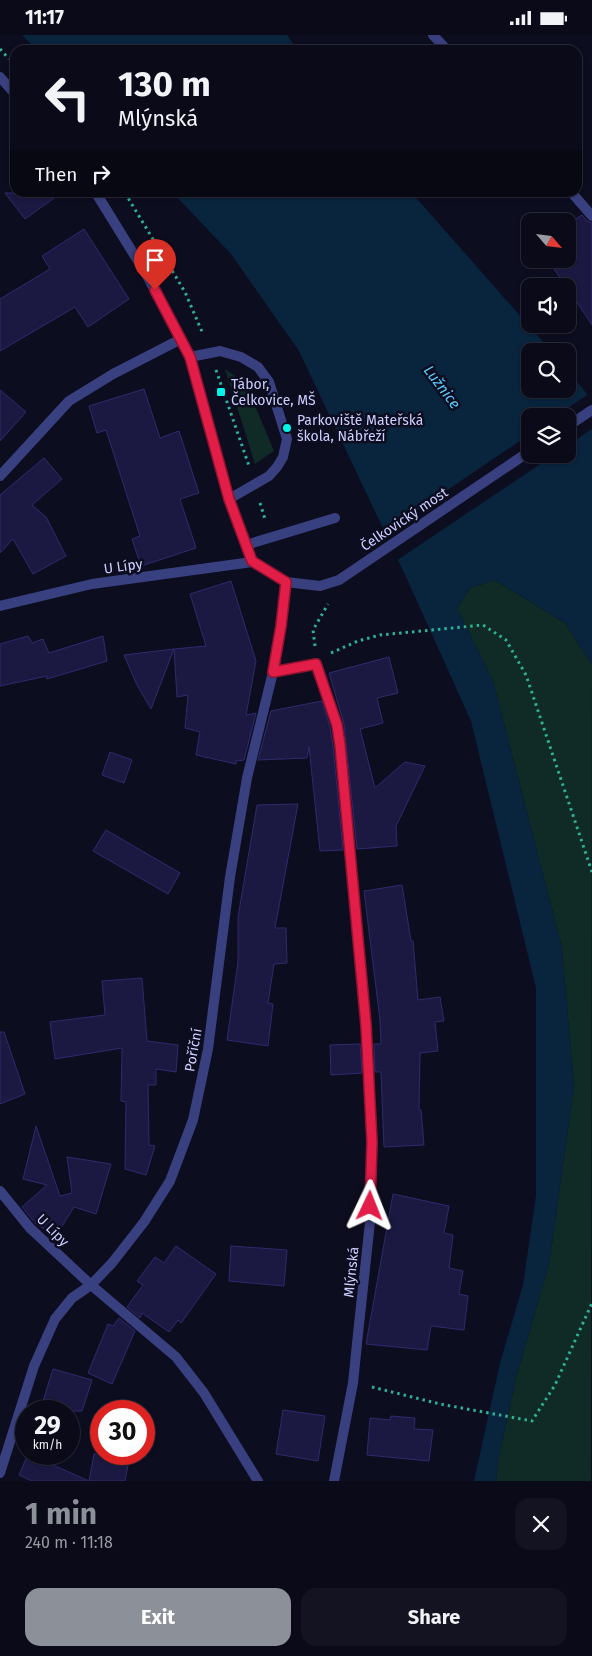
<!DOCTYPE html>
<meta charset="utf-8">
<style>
body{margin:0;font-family:"Fira Sans",sans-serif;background:#131321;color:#f1f3f6;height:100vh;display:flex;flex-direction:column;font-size:19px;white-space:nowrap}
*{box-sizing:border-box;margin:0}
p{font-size:16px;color:#999aa2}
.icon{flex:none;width:28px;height:28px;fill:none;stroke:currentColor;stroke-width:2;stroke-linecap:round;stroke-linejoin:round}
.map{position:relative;height:1446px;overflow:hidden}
.sheet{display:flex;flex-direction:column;background:#0a0a18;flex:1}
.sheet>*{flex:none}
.guide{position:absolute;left:10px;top:10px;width:572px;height:152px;border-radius:15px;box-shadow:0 1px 4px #0004,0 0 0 1px #2a2b37;background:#0a0a18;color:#f1f3f6;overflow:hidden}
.needle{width:32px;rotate:118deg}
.controls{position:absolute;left:521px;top:178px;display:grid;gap:10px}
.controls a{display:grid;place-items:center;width:55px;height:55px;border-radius:10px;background:#0a0a18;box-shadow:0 1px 4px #0004,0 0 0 1px #2a2b37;font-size:25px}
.speed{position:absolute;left:15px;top:1365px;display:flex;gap:10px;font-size:25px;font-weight:700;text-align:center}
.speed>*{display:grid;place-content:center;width:65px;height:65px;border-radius:50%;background:#0a0a18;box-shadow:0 1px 4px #0004,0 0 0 1px #2a2b37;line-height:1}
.speed small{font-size:12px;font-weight:400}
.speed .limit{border:8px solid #d22;background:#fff;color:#111}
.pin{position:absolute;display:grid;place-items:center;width:42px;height:42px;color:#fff;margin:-51px -21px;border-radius:50% 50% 50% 0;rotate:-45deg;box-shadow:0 0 5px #0007}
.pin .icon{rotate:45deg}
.me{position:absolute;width:55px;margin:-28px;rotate:2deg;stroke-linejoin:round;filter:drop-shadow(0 0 4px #0008)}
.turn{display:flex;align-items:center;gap:18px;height:105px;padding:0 25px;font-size:22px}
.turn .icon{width:65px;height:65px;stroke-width:2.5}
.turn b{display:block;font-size:35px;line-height:42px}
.then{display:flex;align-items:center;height:48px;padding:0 25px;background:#0003;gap:10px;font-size:19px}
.round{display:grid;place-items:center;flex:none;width:52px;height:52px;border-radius:15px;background:#131321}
.headline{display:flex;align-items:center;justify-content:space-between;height:85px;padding:0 25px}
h1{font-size:30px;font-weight:700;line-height:38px;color:#8c9099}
.action{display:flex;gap:10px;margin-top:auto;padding:10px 25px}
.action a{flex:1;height:58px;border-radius:15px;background:#8c9099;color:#fff;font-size:20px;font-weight:700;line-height:58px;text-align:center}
.action a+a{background:#131321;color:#f1f3f6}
.status{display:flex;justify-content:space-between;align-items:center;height:35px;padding:0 25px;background:#0a0a18;direction:ltr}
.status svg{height:14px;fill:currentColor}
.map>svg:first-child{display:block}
.green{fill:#102a25}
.water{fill:#09243d;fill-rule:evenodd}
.pier{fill:#0d0d20}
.building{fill:#1b1941;stroke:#2e2b6d}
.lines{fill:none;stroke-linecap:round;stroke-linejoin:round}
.path{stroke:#2eb195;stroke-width:3;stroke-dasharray:2.5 4;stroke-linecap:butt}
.service{stroke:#38407f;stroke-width:10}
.minor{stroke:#38407f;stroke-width:10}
.tertiary{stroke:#38407f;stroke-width:10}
.route-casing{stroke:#92132f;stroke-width:12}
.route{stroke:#e11d48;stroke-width:9}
.poi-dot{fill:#02f5e9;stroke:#0d0d20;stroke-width:2}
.labels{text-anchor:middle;stroke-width:5;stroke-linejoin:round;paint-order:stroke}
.poi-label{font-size:14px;fill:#cdceff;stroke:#0d0d20;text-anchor:start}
.street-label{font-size:14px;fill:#cdceff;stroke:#0d0d20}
.water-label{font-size:15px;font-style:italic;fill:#5bcbfe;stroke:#0d0d20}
</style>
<div class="status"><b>11:17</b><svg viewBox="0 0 49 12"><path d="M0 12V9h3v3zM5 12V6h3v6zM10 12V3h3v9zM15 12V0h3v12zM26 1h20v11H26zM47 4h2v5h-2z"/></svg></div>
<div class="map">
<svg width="592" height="1446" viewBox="0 0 592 1446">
<rect width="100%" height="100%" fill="#0d0d20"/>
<g class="green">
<path d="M225 334 246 349 274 416 255 429Z"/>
<path d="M495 545 565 588 592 630 591 1446H496L498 1426 516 1343 549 1229 574 1052 562 913 493 646 457 573 470 553Z"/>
</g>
<g class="water">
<path d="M22 0H287L298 15H37Z"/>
<path d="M173 158H412L551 316H530V354H568V336L592 365V630L565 588 495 545 470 553 457 573 493 646 562 913 574 1052 549 1229 516 1343 498 1426 496 1446H474L500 1328 523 1250 536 1161V953L471 686 407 544 299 316 231 219ZM530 381H568V419H530Z"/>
</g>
<g class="pier">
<path d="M590 358 592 361V394L568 410V381H556Z"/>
<path d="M530 399V419H555L396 526 383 499Z"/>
</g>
<g class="building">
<path d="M5 158H61L25 184Z"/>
<path d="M582 180 587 186 592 188V290L568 254V251H566L547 224H568V189Z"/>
<path d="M84 194 129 264 88 292 75 272 0 316V264L50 234 42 221Z"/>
<path d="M144 354 160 403 179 396 199 458 180 464 196 513 141 531 132 504 140 501 106 395 97 398 89 371Z"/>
<path d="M0 355 26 377 0 406Z"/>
<path d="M44 423 62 444 32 470 46 482 66 521 33 539 13 504 0 518V460Z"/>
<path d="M231 546 256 626 246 680 256 678 244 725 236 726V729L196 720 200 697 185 693 188 660 177 662 174 614 206 611 190 559Z"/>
<path d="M28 601 32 608 43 604 49 618 103 601 107 626 47 644V641L0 651V609Z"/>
<path d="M174 614 151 674 137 650 124 620Z"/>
<path d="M389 622 398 658 377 663 383 688 360 694 375 753 405 727 425 731 396 791 397 811 357 814 344 689 329 638Z"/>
<path d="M322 666 330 692 333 711 343 815 320 816 309 712 307 723 258 725 271 676Z"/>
<path d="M110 717 132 725 124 748 102 740Z"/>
<path d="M298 769 275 893H286L287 928 274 929 268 968 273 969 268 1011 227 1005 238 927V882L257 770Z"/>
<path d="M106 795 180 838 168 859 93 816Z"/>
<path d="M402 850 411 906H413L418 965 440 962 444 986 435 987 438 1016 420 1018 419 1075H421L424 1110 384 1112 381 1037H375L374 1009H381L380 985 364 856Z"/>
<path d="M142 943 147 1006 178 1010 176 1037 156 1034V1050H148L149 1110 155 1111 146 1140 125 1134 126 1067 121 1066 122 1013 55 1024 50 987 105 980 102 946Z"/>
<path d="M0 997H4L25 1059 0 1069Z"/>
<path d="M360 1009 362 1038 331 1040 330 1010Z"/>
<path d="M36 1091 60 1161 72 1158 67 1122 111 1129 96 1179 74 1172 56 1201 36 1189 22 1172 47 1150 23 1144Z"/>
<path d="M393 1159 449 1171 444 1198 453 1200 449 1233 463 1236 459 1259 468 1261 464 1295 431 1291 427 1315 366 1309Z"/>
<path d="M176 1211 216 1239 181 1288 178 1285 169 1297 142 1278 140 1283 127 1272 143 1250 137 1246 155 1222 164 1228Z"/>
<path d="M231 1211 287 1215 284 1251 229 1246Z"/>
<path d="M119 1283 135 1296 112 1349 88 1338 108 1289 113 1291Z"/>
<path d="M53 1334 92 1345 82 1376H40Z"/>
<path d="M283 1375 325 1381 318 1426 276 1419Z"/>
<path d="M391 1381 415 1383 414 1394 433 1395 429 1426 367 1420 370 1383 390 1385Z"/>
<path d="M28 1419 89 1446H32L19 1440Z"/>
<path d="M94 1419H130L125 1446H89Z"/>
</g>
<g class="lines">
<g class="path">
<path d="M0 14 9 24"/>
<path d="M125 158 185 257 203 299"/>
<path d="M216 335 249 431"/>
<path d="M260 468 265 484"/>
<path d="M315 611 313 595 328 569"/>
<path d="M331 618 358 606 380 600 483 590 506 605 526 640 592 837"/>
<path d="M372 1352 440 1369 532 1386 555 1350 592 1268"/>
</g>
<path class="service" d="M246 510 335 483"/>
<g class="minor">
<path d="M190 322 220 316 241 322 258 332 269 347 287 404 283 422 277 432 269 441 229 464"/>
<path d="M0 441 69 366 113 339 181 304"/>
<path d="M0 571 92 549 252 527"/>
<path d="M273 637 317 629 337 690 340 710 366 990 372 1107 370 1187 358 1299 353 1348 334 1446"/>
<path d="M0 1156 30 1193 91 1250 176 1322 204 1358 258 1446"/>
<path d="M0 1438 34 1331 55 1284 72 1263 91 1250 112 1228 144 1187 170 1146 193 1085 208 1014 230 842 247 743 273 637 281 591 286 547"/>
</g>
<g class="tertiary">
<path d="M433 0 447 15"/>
<path d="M0 42 15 59"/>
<path d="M96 158 146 239 190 322 229 464 252 527 286 547 320 551 339 545 530 416"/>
<path d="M572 158 592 181"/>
<path d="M568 391 592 375"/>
</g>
</g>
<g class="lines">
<g class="route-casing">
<path id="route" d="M155 255 190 322 229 464 252 526 286 547 281 591 273 637 316 629 337 690 340 710 366 990 372 1107 370 1171"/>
</g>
<use href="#route" class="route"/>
</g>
<g class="poi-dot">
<rect x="216" y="352" width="10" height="10" rx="2.5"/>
<circle cx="287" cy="393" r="5"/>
</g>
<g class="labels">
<g class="poi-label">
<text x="231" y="354">Tábor,<tspan x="231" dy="16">Čelkovice, MŠ</tspan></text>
<text x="297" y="390">Parkoviště Mateřská<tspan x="297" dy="16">škola, Nábřeží</tspan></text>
</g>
<g class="street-label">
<text transform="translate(404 484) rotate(-34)" y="5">Čelkovický most</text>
<text transform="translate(123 531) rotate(-8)" y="5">U Lípy</text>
<text transform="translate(193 1015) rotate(-80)" y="5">Poříční</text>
<text transform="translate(53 1195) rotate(45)" y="5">U Lípy</text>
<text transform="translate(351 1237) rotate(-84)" y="5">Mlýnská</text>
</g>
<g class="water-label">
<text transform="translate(442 352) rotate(53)" y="5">Lužnice</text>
</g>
</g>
</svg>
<div class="controls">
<a><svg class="needle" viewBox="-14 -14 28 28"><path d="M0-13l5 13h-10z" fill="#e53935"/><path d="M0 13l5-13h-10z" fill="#999aa2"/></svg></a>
<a><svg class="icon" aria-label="sound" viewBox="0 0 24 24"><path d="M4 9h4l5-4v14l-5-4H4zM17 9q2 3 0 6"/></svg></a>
<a><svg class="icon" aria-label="search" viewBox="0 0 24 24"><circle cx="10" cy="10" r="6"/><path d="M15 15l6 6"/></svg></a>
<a><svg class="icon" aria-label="layers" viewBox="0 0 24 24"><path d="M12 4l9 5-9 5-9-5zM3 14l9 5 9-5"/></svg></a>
</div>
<div class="speed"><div>29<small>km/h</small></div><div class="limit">30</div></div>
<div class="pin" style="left:155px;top:255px;background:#d93025"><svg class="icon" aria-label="arrive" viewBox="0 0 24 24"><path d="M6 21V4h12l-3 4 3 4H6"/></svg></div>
<svg class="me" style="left:370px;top:1171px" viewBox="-20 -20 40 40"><path d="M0-17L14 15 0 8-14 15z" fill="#e11d48" stroke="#fff" stroke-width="4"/></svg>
<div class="guide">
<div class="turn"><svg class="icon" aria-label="left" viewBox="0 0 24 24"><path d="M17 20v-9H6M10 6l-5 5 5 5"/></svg><div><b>130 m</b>Mlýnská</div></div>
<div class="then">Then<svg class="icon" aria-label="right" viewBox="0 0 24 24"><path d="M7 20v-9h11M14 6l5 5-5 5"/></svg></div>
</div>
</div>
<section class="sheet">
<div class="headline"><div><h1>1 min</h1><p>240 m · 11:18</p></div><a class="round"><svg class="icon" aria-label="close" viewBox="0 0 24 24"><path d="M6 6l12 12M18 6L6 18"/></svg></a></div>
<div class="action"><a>Exit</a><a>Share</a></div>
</section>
